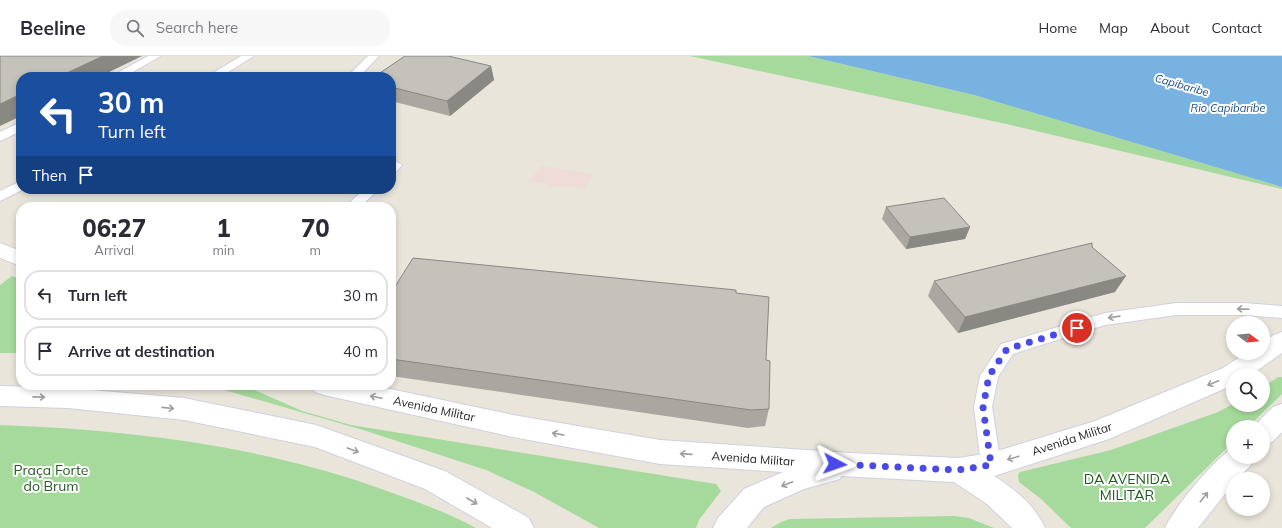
<!DOCTYPE html>
<meta charset="utf-8">
<style>
body{margin:0;font-family:Mulish,sans-serif;background:#f7f7f7;color:#2b2b33;height:100vh;display:flex;flex-direction:column;font-size:15px;white-space:nowrap}
*{box-sizing:border-box;margin:0}
p{font-size:13px;color:#7c7c81}
.icon{flex:none;width:22px;height:22px;fill:none;stroke:currentColor;stroke-width:2;stroke-linecap:round;stroke-linejoin:round}
.map{position:relative;flex:1;overflow:hidden}
.panel{position:absolute;left:16px;top:146px;width:380px;height:188px;display:flex;flex-direction:column;background:#fff;border-radius:16px;box-shadow:0 2px 6px #0003}
.panel>*{flex:none}
.banner{position:absolute;left:16px;top:16px;width:380px;height:122px;border-radius:16px;box-shadow:0 2px 6px #0003;background:#1a4fa0;color:#fff;overflow:hidden}
.needle{width:26px;rotate:106deg}
.controls{position:absolute;left:1226px;top:260px;display:grid;gap:8px}
.controls a{display:grid;place-items:center;width:44px;height:44px;border-radius:50%;background:#fff;box-shadow:0 2px 6px #0003;font-size:20px}
.pin{position:absolute;display:grid;place-items:center;width:34px;height:34px;color:#fff;margin:-17px;border:2px solid #fff;border-radius:50%;box-shadow:0 1px 4px #0007}
.me{position:absolute;width:44px;margin:-22px;rotate:94deg;stroke-linejoin:round;filter:drop-shadow(0 0 3px #0008)}
.turn{display:flex;align-items:center;gap:14px;height:84px;padding:0 16px;font-size:18px}
.turn .icon{width:52px;height:52px;stroke-width:2.5}
.turn b{display:block;font-size:28px;line-height:34px}
.then{display:flex;align-items:center;height:38px;padding:0 16px;background:#0003;gap:8px;font-size:15px}
.eta{display:flex;justify-content:space-evenly;align-items:center;height:68px;text-align:center}
.eta b{font-size:24px;font-weight:800;line-height:28px}
ul{padding:0;list-style:none}
li{display:flex;align-items:center;gap:12px;height:50px;margin:0 8px 6px;padding:0 8px;border:2px solid #e1e1e2;border-radius:16px}
li div{flex:1}
li b{display:block;font-size:15px}
li em{font-style:normal}
header{display:flex;align-items:center;gap:24px;box-sizing:border-box;height:56px;padding:0 20px;background:#fff;border-bottom:1px solid #e1e1e2}
header strong{font-size:19px}
nav{display:flex;gap:22px;margin-inline-start:auto;font-size:14px}
.search{width:280px;height:36px;background:#f7f7f7;display:flex;align-items:center;gap:10px;box-sizing:border-box;padding:0 14px;border-radius:16px;color:#7c7c81;font-size:15px}
.map>svg:first-child{display:block}
.medical{fill:#efdbd8}
.green{fill:#a6da9c}
.water{fill:#77b2e1}
.lines{fill:none;stroke-linecap:round;stroke-linejoin:round}
.lane-casing{stroke:#d0d0df;stroke-width:2}
.secondary-casing{stroke:#d0d0df;stroke-width:2}
.lane{fill:#fff;fill-rule:evenodd}
.secondary{fill:#fff;fill-rule:evenodd}
.wall{fill:#a9a7a0}
.shaded-wall{fill:#898882}
.building{fill:#c4c2ba;stroke:#898882}
.oneway{stroke:#9e9e9e}
.route{stroke:#494ae7;stroke-width:7;stroke-dasharray:0 12.6}
.labels{text-anchor:middle;stroke-width:4;stroke-linejoin:round;paint-order:stroke}
.far-water-label{font-size:11px;font-style:italic;fill:#1a4f89;stroke:#fff}
.street-label{font-size:12px;fill:#282828;stroke:#fff}
.near-park-label{font-size:14px;fill:#225c20;stroke:#fff}
</style>
<header>
<strong>Beeline</strong>
<div class="search"><svg class="icon" aria-label="search" viewBox="0 0 24 24"><circle cx="10" cy="10" r="6"/><path d="M15 15l6 6"/></svg>Search here</div>
<nav><a>Home</a><a>Map</a><a>About</a><a>Contact</a></nav>
</header>
<div class="map">
<svg width="1282" height="472" viewBox="0 0 1282 472">
<rect width="100%" height="100%" fill="#e9e5da"/>
<path class="medical" d="M540 110 593 118 584 133 564 130 562 132 548 130 549 128 530 126Z"/>
<g class="green">
<path d="M690 0H808L974 39 1282 131V133L1011 69Z"/>
<path d="M12 220 21 223V297H0V229Z"/>
<path d="M1278 321H1282V338L1248 371H1233V386L1145 472H1071L1041 443 1019 426 1018 419 1020 416 1111 394 1218 356 1233 348 1263 349V331Z"/>
<path d="M207 329H243L302 355 351 369 716 428 721 435 699 464 696 472H599L534 436 486 414 363 374Z"/>
<path d="M0 369C136 374 273 391 401 440 426 449 452 459 476 472H0Z"/>
<path d="M954 460 969 462 994 472H771L781 466 790 463Z"/>
</g>
<path class="water" d="M808 0H1282V131L974 39Z"/>
<g class="lines">
<g class="lane-casing">
<g id="lane">
<path d="M148 0H161L124 21H110Z"/>
<path d="M241 0H254L220 21H206Z"/>
<path d="M368 0H379L359 21H347Z"/>
<path d="M21 66V75L0 85V76Z"/>
<path d="M395 105 402 109 396 116 391 117V106Z"/>
<path d="M21 125V133H24L0 145V135Z"/>
<path d="M364 133H379L360 151H345Z"/>
<path d="M1176 247H1244L1282 250V262L1244 259H1176L1105 269 1013 298 998 321 992 351 1001 409 998 415 991 418 984 415 981 409 974 351 980 320 1001 288 1105 257Z"/>
</g>
</g>
<g class="secondary-casing">
<g id="secondary">
<path d="M0 187 21 195V210L0 202Z"/>
<path d="M1282 276V297L1251 319H1233V329L1109 383 994 420C1014 433 1035 449 1045 472H1012L987 448 954 426 841 420 840 423 804 433 764 451 747 472H713L718 462 744 433 783 416 660 408 513 381 324 339 315 336 312 329H371L513 359 660 384 851 397 958 402 991 397 1095 365 1223 312 1246 297H1263V286L1274 279Z"/>
<path d="M0 330 68 332 184 342 316 369 445 415 529 462 534 472H492L425 433 315 391 184 364 68 352 0 350Z"/>
<path d="M1282 348V376L1272 386 1263 389V371H1253L1273 351Z"/>
<path d="M1233 392V401H1255L1251 409 1237 423H1233V428L1198 472H1165C1174 452 1214 403 1233 392Z"/>
</g>
</g>
<use href="#lane" class="lane"/>
<use href="#secondary" class="secondary"/>
</g>
<g class="wall">
<path d="M491 10 494 24 450 60 391 45V21Z"/>
<path d="M886 151 970 171 965 183 906 193 882 163Z"/>
<path d="M1092 191 1115 236 958 277 928 240 934 225Z"/>
<path d="M391 237H736L766 304 769 353 765 370 748 372 391 320Z"/>
</g>
<g class="shaded-wall">
<path d="M103 0H142L99 21H58Z"/>
<path d="M491 10 494 24 450 60 447 45Z"/>
<path d="M21 38V60L0 70V48Z"/>
<path d="M970 171 965 183 906 193 910 181Z"/>
<path d="M1126 220 1115 236 958 277 965 261Z"/>
</g>
<g class="building">
<path d="M0 0H103L58 21H21V38L0 48Z"/>
<path d="M405 0H448L491 10 447 45 391 31V21H374Z"/>
<path d="M944 142 970 171 910 181 886 151Z"/>
<path d="M1092 187V191L1126 220 965 261 934 225Z"/>
<path d="M413 202 736 234V237L769 241 766 304 770 305 769 353 751 354 391 303V237Z"/>
</g>
<defs><path id="oneway-shaft" d="M-6 0H5M1.5-3L5.5 0L1.5 3" fill="none" stroke-width="1.6" stroke-linecap="round" stroke-linejoin="round"/></defs>
<g class="oneway">
<use href="#oneway-shaft" transform="translate(1243 253) rotate(-178)"/>
<use href="#oneway-shaft" transform="translate(1114 261) rotate(172)"/>
<use href="#oneway-shaft" transform="translate(1213 327) rotate(157)"/>
<use href="#oneway-shaft" transform="translate(39 341) rotate(1)"/>
<use href="#oneway-shaft" transform="translate(376 341) rotate(-168)"/>
<use href="#oneway-shaft" transform="translate(168 352) rotate(6)"/>
<use href="#oneway-shaft" transform="translate(558 378) rotate(-170)"/>
<use href="#oneway-shaft" transform="translate(353 394) rotate(20)"/>
<use href="#oneway-shaft" transform="translate(686 398) rotate(-176)"/>
<use href="#oneway-shaft" transform="translate(1013 402) rotate(163)"/>
<use href="#oneway-shaft" transform="translate(787 428) rotate(157)"/>
<use href="#oneway-shaft" transform="translate(1204 441) rotate(-52)"/>
<use href="#oneway-shaft" transform="translate(472 445) rotate(30)"/>
</g>
<g class="lines">
<path class="route" d="M835 408 958 414 991 409 983 351 989 320 1007 293 1077 272"/>
</g>
<g class="labels">
<g class="far-water-label">
<text transform="translate(1182 29) rotate(16)" y="4">Capibaribe</text>
<text x="1228" y="56">Rio Capibaribe</text>
</g>
<g class="street-label">
<text transform="translate(434 353) rotate(12)" y="4">Avenida Militar</text>
<text transform="translate(1072 383) rotate(-18)" y="4">Avenida Militar</text>
<text transform="translate(753 403) rotate(4)" y="4">Avenida Militar</text>
</g>
<g class="near-park-label">
<text x="51" y="419">Praça Forte<tspan x="51" dy="16">do Brum</tspan></text>
<text x="1127" y="428">DA AVENIDA<tspan x="1127" dy="16">MILITAR</tspan></text>
</g>
</g>
</svg>
<div class="controls">
<a><svg class="needle" viewBox="-14 -14 28 28"><path d="M0-13l5 13h-10z" fill="#e53935"/><path d="M0 13l5-13h-10z" fill="#7c7c81"/></svg></a>
<a><svg class="icon" aria-label="search" viewBox="0 0 24 24"><circle cx="10" cy="10" r="6"/><path d="M15 15l6 6"/></svg></a>
<a>+</a>
<a>−</a>
</div>
<div class="pin" style="left:1077px;top:272px;background:#d93025"><svg class="icon" aria-label="arrive" viewBox="0 0 24 24"><path d="M6 21V4h12l-3 4 3 4H6"/></svg></div>
<svg class="me" style="left:835px;top:408px" viewBox="-20 -20 40 40"><path d="M0-17L14 15 0 8-14 15z" fill="#494ae7" stroke="#fff" stroke-width="4"/></svg>
<div class="banner">
<div class="turn"><svg class="icon" aria-label="left" viewBox="0 0 24 24"><path d="M17 20v-9H6M10 6l-5 5 5 5"/></svg><div><b>30 m</b>Turn left</div></div>
<div class="then">Then<svg class="icon" aria-label="arrive" viewBox="0 0 24 24"><path d="M6 21V4h12l-3 4 3 4H6"/></svg></div>
</div>
<section class="panel">
<div class="eta">
<div><b>06:27</b><p>Arrival</p></div>
<div><b>1</b><p>min</p></div>
<div><b>70</b><p>m</p></div>
</div>
<ul>
<li><svg class="icon" aria-label="left" viewBox="0 0 24 24"><path d="M17 20v-9H6M10 6l-5 5 5 5"/></svg><div><b>Turn left</b></div><em>30 m</em></li>
<li><svg class="icon" aria-label="arrive" viewBox="0 0 24 24"><path d="M6 21V4h12l-3 4 3 4H6"/></svg><div><b>Arrive at destination</b></div><em>40 m</em></li>
</ul>
</section>
</div>
